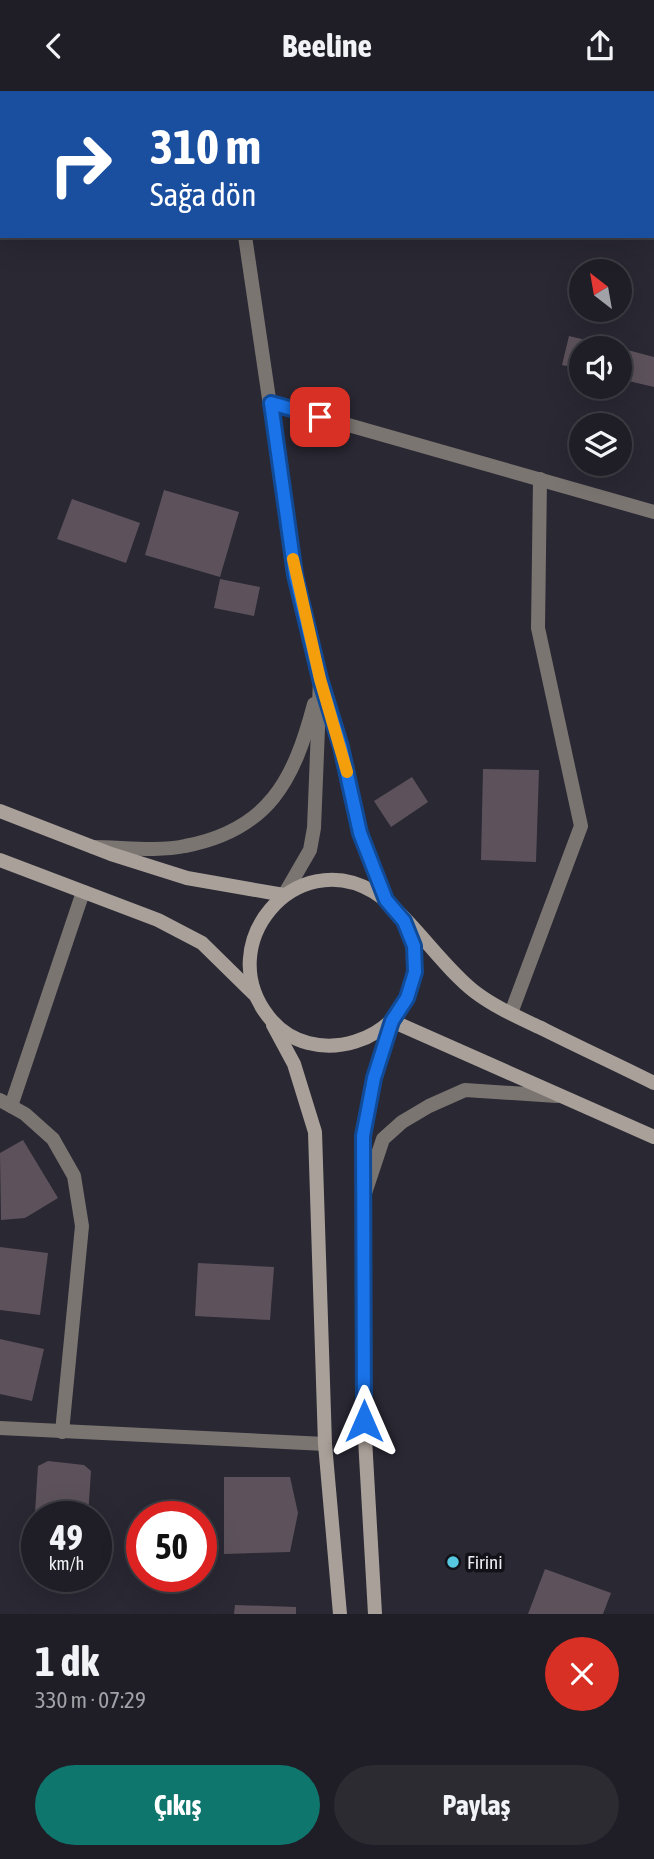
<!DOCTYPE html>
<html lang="tr">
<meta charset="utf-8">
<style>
body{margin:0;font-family:"Asap Condensed",sans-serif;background:#2c2b32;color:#f1f3f6;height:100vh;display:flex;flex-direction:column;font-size:26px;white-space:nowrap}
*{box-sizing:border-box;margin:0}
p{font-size:23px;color:#a1a2a7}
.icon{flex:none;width:38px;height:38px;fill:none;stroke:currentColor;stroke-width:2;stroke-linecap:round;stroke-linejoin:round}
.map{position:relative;height:1523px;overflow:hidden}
.panel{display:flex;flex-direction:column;background:#1f1e26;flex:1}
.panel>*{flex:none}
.banner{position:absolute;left:0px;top:0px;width:654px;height:147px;box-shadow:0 7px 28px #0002,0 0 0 2px #3c3c43;background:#1a4fa0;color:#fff;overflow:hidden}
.needle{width:46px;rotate:329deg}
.tools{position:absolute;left:569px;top:168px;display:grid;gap:14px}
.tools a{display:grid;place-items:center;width:63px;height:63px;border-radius:50%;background:#1f1e26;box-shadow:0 7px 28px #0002,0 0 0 2px #3c3c43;font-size:35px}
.speed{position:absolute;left:21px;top:1410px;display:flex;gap:14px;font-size:35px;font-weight:700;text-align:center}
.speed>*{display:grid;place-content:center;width:91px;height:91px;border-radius:50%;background:#1f1e26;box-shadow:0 7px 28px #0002,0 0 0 2px #3c3c43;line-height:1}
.speed small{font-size:18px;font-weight:400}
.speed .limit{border:10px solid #d22;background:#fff;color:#111}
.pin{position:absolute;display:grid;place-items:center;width:60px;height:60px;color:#fff;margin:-30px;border-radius:14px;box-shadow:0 4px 10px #0006}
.me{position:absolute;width:77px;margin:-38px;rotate:0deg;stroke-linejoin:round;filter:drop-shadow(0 0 5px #0008)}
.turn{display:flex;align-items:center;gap:24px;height:147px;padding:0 35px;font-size:32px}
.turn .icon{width:91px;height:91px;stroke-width:2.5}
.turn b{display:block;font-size:49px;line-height:60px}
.round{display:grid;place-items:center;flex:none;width:74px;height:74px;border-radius:37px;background:#2c2b32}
.summary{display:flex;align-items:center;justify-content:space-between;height:119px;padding:0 35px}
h1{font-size:42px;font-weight:700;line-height:52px}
.cta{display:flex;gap:14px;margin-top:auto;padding:14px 35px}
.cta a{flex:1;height:80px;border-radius:42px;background:#0f766e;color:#fff;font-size:28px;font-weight:700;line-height:80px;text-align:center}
.cta a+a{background:#2c2b32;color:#f1f3f6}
header{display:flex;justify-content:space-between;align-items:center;height:91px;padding:0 35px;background:#1f1e26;font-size:32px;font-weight:700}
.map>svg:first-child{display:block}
.building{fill:#5d525b}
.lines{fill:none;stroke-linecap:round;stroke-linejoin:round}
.minor{stroke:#7b7571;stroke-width:14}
.tertiary{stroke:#7b7571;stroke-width:14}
.secondary{stroke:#a9a099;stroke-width:14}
.route-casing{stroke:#114b97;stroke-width:18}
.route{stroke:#1a73e8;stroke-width:12}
.slow{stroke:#f59e0b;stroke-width:12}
.poi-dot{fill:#56c9e1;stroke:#121117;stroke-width:2.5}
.labels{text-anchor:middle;stroke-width:7;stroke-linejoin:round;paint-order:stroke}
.poi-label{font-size:19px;fill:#edecf4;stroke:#121117;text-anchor:start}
</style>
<header><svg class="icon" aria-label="back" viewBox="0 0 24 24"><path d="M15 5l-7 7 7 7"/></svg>Beeline<svg class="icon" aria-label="share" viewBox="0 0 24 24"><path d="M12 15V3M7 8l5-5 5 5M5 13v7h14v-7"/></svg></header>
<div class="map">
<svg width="654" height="1523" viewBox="0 0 654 1523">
<rect width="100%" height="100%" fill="#292833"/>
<g class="building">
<path d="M569 245 615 256V257H581V278L562 274Z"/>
<path d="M620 257 654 266V296L620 288Z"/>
<path d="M164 399 239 421 220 486 145 464Z"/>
<path d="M72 408 140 432 126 472 57 448Z"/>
<path d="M220 488 260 496 254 525 214 517Z"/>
<path d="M483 678 539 679 536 771 481 769Z"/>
<path d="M412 686 428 711 391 736 374 710Z"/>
<path d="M23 1049 58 1107 25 1127 1 1129 0 1062Z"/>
<path d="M0 1156 48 1162 40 1224 0 1219Z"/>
<path d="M198 1172 274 1176 270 1229 195 1225Z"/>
<path d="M0 1248 44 1258 32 1310 0 1303Z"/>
<path d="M48 1370 84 1374 91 1380 88 1426H37V1437H34L38 1375Z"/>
<path d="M224 1386H290L298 1422 290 1461 224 1463Z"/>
<path d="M545 1478 611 1502 603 1523H528Z"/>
<path d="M235 1514 296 1516V1523H234Z"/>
</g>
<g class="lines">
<g class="minor">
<path d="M219 0V2"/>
<path d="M548 0 555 2"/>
<path d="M653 24H654"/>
<path d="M245 145 295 484 320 588"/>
<path d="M271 312 654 421"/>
<path d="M511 922 581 735 538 537 540 388"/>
<path d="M0 1009 25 1023 53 1048 74 1085 82 1135 62 1341"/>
<path d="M11 1015 83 801"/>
<path d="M0 1337 325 1353"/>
</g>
<g class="tertiary">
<path d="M93 756C122 756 157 761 185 755 269 739 294 689 314 613"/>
<path d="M284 804 310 759 314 737 320 588 341 656 360 742 386 809"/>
<path d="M365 1102 383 1048 402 1031 429 1015 465 999 557 1005"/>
</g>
<g class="secondary">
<path d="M0 720 111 763 187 787 284 804"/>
<path d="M0 769 158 829 202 852 254 903"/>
<path d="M404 829C410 846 416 862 415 880 409 951 311 982 268 925 212 853 295 754 374 801 409 823 441 875 475 901 496 917 522 928 545 939 581 957 618 974 654 992"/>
<path d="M273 934 294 973 315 1041 325 1353 340 1523"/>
<path d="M375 1523 364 1330 363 1045 374 987 392 930 654 1046"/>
</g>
</g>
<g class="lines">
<g class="route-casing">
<path id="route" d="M320 326 271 312 295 484 320 588 341 656 360 742 386 809 404 830 414 855 415 881 407 907 392 930 374 987 363 1045 364 1330"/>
</g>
<use href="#route" class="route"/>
<path class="slow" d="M293 468 320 588 347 681"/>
</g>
<circle class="poi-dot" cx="453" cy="1471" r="7"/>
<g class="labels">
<g class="poi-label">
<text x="467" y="1478">Firini</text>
</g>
</g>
</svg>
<div class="tools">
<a><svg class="needle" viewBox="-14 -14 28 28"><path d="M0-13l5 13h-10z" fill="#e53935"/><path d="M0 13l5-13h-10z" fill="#a1a2a7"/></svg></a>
<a><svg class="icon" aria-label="sound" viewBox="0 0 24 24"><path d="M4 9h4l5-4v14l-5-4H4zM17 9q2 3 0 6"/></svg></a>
<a><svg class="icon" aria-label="layers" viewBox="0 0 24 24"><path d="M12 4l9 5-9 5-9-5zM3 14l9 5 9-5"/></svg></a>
</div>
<div class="speed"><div>49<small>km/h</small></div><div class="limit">50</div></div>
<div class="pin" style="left:320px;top:326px;background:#d93025"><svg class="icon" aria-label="arrive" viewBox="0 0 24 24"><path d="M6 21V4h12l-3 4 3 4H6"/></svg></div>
<svg class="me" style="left:364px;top:1330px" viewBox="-20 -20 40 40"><path d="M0-17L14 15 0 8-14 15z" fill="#1a73e8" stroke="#fff" stroke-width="4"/></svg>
<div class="banner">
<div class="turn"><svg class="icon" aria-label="right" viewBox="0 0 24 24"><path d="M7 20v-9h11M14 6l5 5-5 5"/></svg><div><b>310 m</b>Sağa dön</div></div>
</div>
</div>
<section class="panel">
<div class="summary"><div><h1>1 dk</h1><p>330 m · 07:29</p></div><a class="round" style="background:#d93025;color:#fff"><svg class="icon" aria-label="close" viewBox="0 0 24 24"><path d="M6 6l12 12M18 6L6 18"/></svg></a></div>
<div class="cta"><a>Çıkış</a><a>Paylaş</a></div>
</section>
